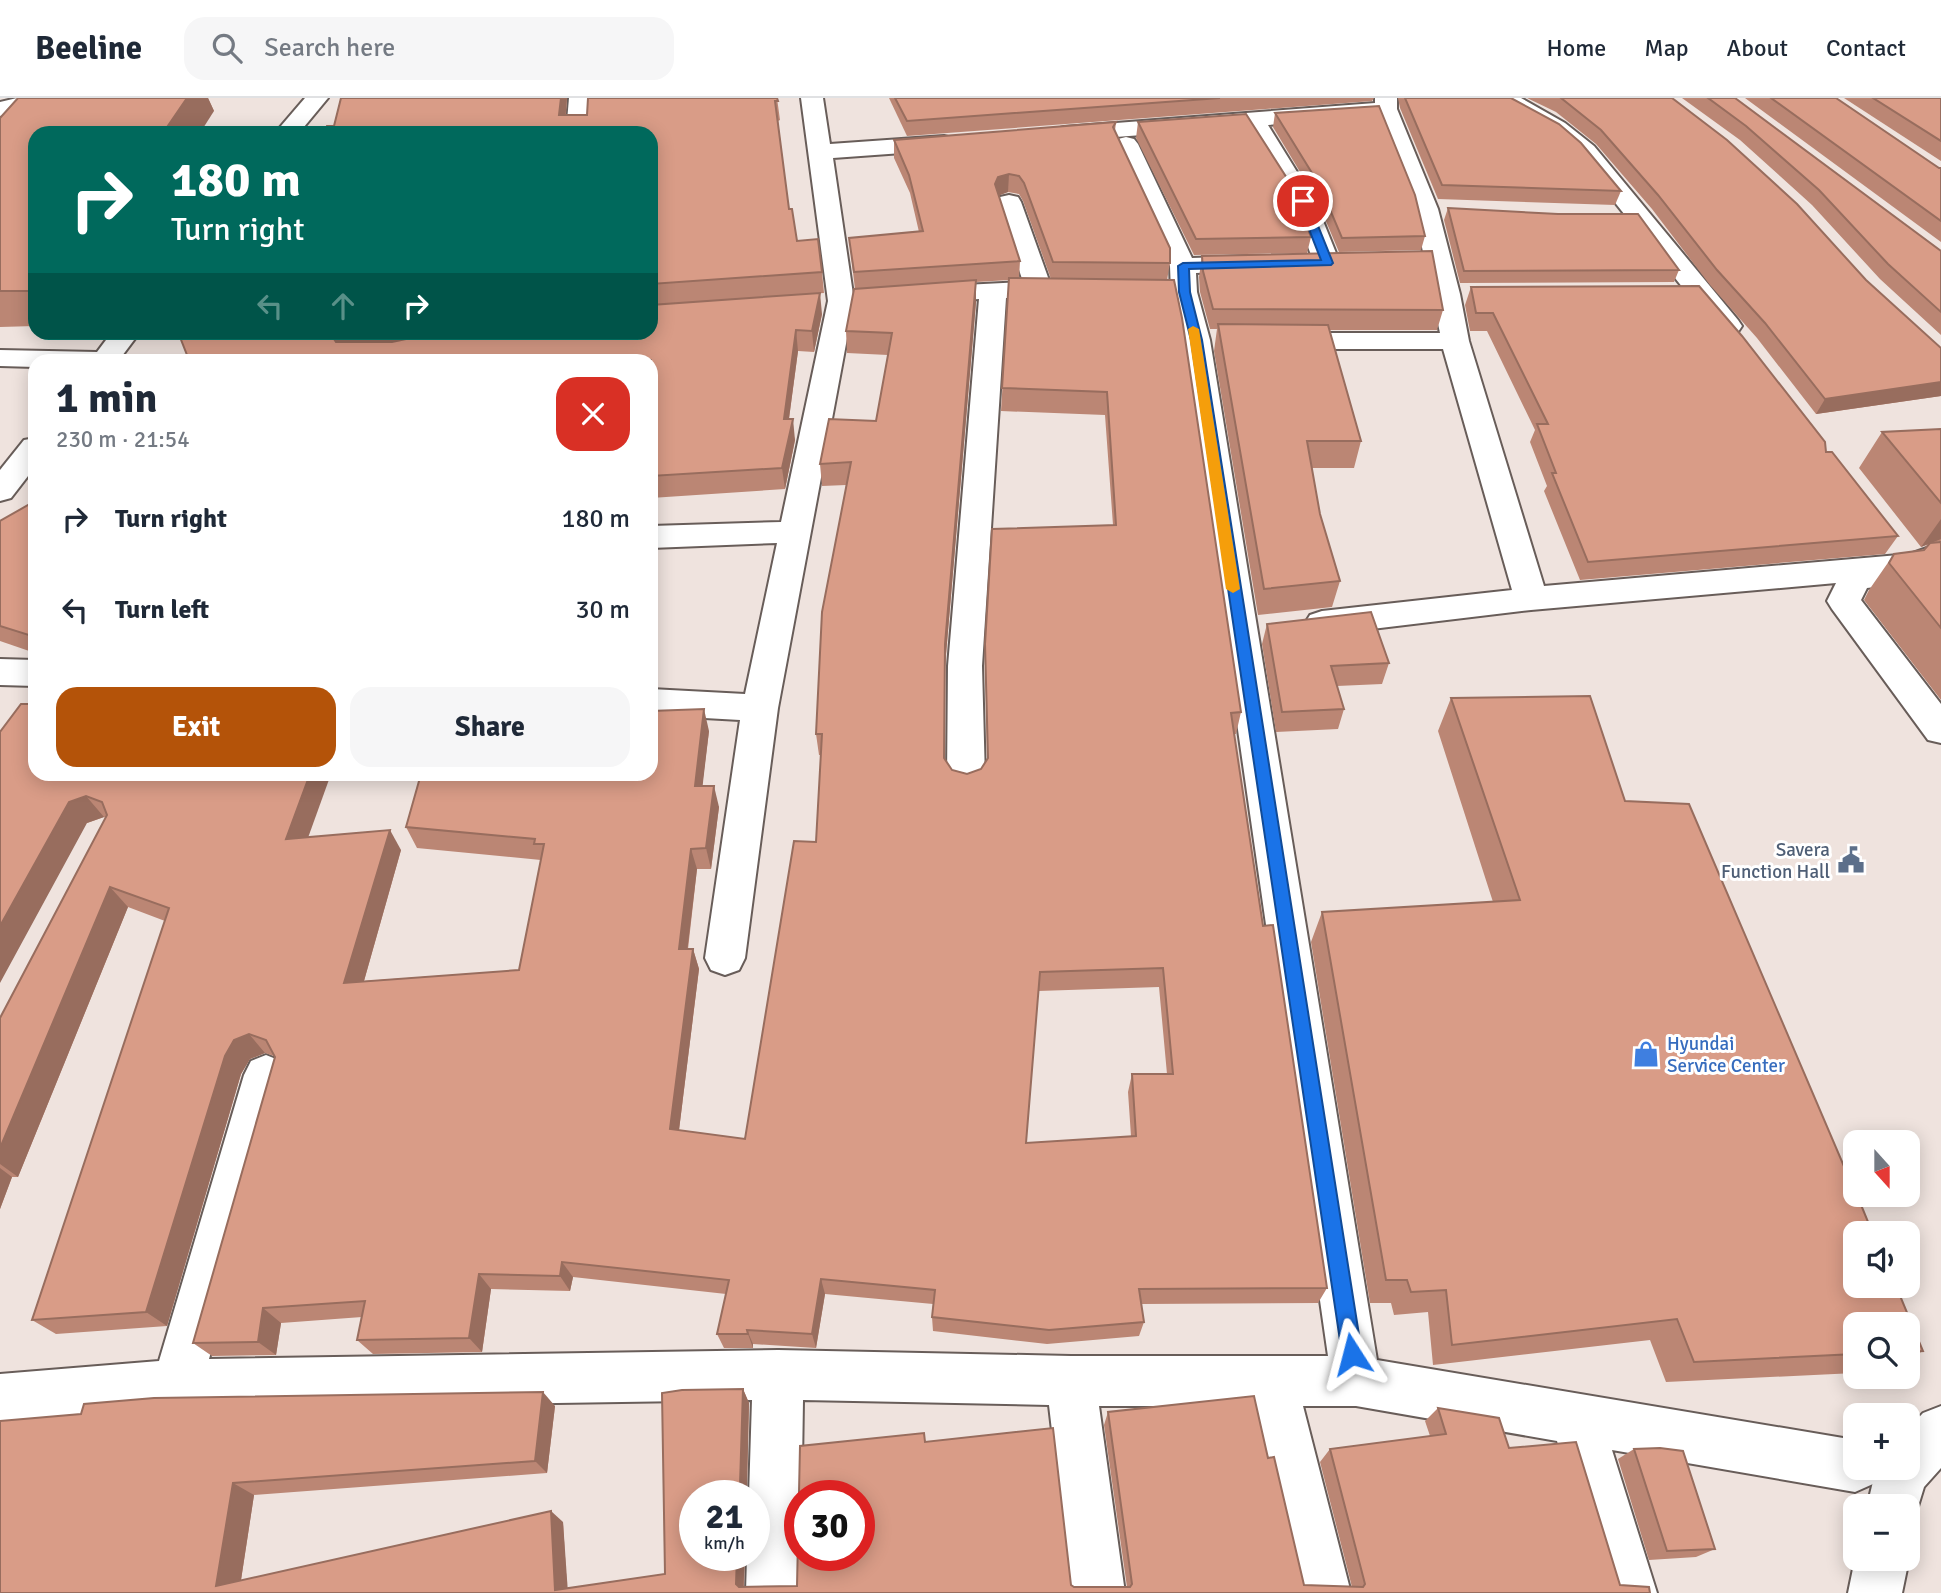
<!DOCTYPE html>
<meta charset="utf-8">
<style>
body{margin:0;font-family:Signika,sans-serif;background:#f6f6f7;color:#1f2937;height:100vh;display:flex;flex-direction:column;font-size:26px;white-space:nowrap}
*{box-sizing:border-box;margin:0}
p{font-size:23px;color:#747a83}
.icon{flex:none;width:38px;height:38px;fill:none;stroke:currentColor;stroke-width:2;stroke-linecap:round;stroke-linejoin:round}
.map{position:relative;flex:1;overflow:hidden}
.details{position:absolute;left:28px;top:256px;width:630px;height:427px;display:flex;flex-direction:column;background:#fff;border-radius:21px;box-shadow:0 4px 18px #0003}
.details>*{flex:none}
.guide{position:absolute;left:28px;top:28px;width:630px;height:214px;border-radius:21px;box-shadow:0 4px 18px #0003;background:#00695c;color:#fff;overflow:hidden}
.needle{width:46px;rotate:159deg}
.buttons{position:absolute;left:1843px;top:1032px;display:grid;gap:14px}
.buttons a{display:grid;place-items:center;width:77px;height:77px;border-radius:14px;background:#fff;box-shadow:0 4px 18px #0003;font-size:35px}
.speed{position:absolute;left:679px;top:1382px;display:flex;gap:14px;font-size:35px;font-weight:700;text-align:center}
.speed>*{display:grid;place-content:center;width:91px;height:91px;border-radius:50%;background:#fff;box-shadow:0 4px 18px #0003;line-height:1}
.speed small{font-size:18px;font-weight:400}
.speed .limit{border:10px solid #d22;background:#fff;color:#111}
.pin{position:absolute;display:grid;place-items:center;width:60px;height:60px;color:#fff;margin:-30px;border:4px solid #fff;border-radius:50%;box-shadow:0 2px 7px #0007}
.me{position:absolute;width:77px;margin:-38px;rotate:351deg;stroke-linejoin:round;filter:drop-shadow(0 0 5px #0008)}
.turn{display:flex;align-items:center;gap:24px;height:147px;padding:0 28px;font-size:32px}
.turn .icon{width:91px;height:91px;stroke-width:2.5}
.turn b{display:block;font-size:49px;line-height:60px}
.lanes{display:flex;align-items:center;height:66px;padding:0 28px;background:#0003;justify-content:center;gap:35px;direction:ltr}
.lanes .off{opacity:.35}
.round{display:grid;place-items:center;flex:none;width:74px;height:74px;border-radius:21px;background:#f6f6f7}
.head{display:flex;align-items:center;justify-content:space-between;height:119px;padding:0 28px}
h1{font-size:42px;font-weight:800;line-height:52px}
.cta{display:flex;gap:14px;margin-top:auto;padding:14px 28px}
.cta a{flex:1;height:80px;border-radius:21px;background:#b45309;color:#fff;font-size:28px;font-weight:800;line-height:80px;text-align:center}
.cta a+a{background:#f6f6f7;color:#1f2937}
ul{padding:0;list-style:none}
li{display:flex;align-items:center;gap:21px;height:91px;padding:0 28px}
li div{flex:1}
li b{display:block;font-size:26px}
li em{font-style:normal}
header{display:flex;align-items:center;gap:42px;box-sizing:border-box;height:98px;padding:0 35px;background:#fff;border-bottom:2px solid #e0e1e3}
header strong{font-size:33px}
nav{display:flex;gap:38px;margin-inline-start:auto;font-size:24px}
.search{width:490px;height:63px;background:#f6f6f7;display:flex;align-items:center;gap:18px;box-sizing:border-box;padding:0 24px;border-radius:21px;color:#747a83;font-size:26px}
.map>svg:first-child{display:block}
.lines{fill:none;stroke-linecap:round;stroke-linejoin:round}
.minor-casing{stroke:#685d59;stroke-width:4}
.major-casing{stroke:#685d59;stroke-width:4}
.minor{fill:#fff;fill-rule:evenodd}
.major{fill:#fff;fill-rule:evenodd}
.wall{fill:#bb8674;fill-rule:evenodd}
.shaded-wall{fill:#986d5e}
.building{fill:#d99c87;stroke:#986d5e;stroke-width:2;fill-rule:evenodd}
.route{fill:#1a73e8;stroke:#114b97;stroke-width:2}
.slow{fill:#f59e0b}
.labels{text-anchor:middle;stroke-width:6;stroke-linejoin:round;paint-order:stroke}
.service-label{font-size:19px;fill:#4e5e75;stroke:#fff;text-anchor:end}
.shop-label{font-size:19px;fill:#366cbe;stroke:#fff;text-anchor:start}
</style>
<header>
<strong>Beeline</strong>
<div class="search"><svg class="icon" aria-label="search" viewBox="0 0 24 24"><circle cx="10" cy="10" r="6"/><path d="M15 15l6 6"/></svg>Search here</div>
<nav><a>Home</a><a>Map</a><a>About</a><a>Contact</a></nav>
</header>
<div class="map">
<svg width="1941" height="1495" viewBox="0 0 1941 1495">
<rect width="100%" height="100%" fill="#efe3de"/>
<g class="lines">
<g class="minor-casing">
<g id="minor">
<path d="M17 0H56L53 5 0 18V4Z"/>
<path d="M305 0H328L299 35H275Z"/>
<path d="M569 0H591L590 35H566Z"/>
<path d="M801 0H823L830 46 944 38 952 40 956 45 952 50 944 52 833 60 854 203 778 610 745 860 739 872 725 877 711 872 705 860 740 622 651 617V591L745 596 777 445 651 450V428L781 424 828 203Z"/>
<path d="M1375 0H1397V11L1438 111 1460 196 1469 243 1544 488 1910 456 1941 445V468L1914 478 1902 479 1898 486 1867 490 1861 502 1941 606V645L1928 642 1832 511 1827 503 1836 485 1531 512 1322 537 1310 533 1305 525 1310 517 1322 513 1512 492 1443 251H1279L1269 249 1265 243 1269 237 1279 235H1440L1414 111 1377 19 1268 27 1315 103 1340 165 1336 171 1327 173 1318 171 1314 165 1291 103 1246 29 1064 43 1056 41 1052 36 1056 31 1064 29 1375 5Z"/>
<path d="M1492 0H1521L1565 25 1594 48 1738 222 1742 228 1738 234 1728 236 1718 234 1578 58 1538 28 1495 5Z"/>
<path d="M1126 39 1134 41 1138 46 1192 160 1253 158 1262 160 1266 166 1262 172 1196 175 1197 194 1210 242 1377 1262 1855 1342V1370H1880L1873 1386 1855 1394 1612 1352 1657 1495H1603L1557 1343 1356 1308H1303L1351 1495H1297L1253 1308H1099L1125 1495H1071L1049 1307 803 1302 800 1495H746L747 1458H754V1398H749L752 1302 177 1311 0 1326V1276L159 1263 244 977 251 963 266 957 281 963 288 977 209 1261 778 1252 1071 1258H1328L1182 242 1171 194 1170 168 1114 46 1118 41Z"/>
<path d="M1009 97 1018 99 1021 104 1050 185 1068 187 1072 193 1068 199 1059 201 1006 200 982 568 985 681 979 691 966 695 953 691 947 681 948 568 979 201 924 205 915 203 911 197 915 191 924 189 1023 184 997 104 1000 99Z"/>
<path d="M112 234H140L119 262H35V269L0 268V252L97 254Z"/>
<path d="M35 340V369L11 400 0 403V372L24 342Z"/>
<path d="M0 561 35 562V588L0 587Z"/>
</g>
</g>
<g class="major-casing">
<g id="major">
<path d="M1941 1308V1370L1924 1389 1912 1428 1908 1429V1409H1867L1875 1375 1877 1370H1908V1331L1923 1315Z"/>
<path d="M1908 1458 1909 1461 1902 1495H1848L1855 1461H1908Z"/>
</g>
</g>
<use href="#minor" class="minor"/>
<use href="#major" class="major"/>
</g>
<g class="wall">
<path d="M18 0H208L214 13 35 35V228L0 229V20Z"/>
<path d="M341 0H567L566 17H587L777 0 780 22 778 23 789 111 797 143 822 174 824 195 678 205 822 216 814 254 798 253 789 321 795 342 785 391 651 400V35L334 28Z"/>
<path d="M889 0H1374L1372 3 907 38Z"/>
<path d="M1398 0H1511L1621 93 1615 107 1438 101 1400 10Z"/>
<path d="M1527 0H1672L1866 182 1941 250V298L1816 316 1757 240 1710 187 1652 111 1596 46 1556 14Z"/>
<path d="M1682 0H1735L1941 153V237L1880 181 1812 107 1740 42Z"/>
<path d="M1745 0H1836L1939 70H1941V144Z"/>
<path d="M1844 0H1941V63Z"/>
<path d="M1275 15 1425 138 1421 152 1339 154 1317 102 1273 29Z"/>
<path d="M1116 24 1115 33 1170 165 1167 182 1241 614 1236 636H1234L1263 828 1327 1190 1318 1205 1141 1206 1144 1224 1139 1238 1047 1246 933 1233 932 1219 933 1206 825 1196 816 1250 753 1246V1250H724L717 1236 726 1196 573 1179 570 1193 491 1191 482 1254 373 1256 357 1242 362 1219 281 1225 276 1257 212 1258 193 1245 275 959 274 958 265 955 250 961 241 976 167 1228 56 1236 32 1222 165 823 128 809 18 1079H12L0 1111V920L106 720 104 719 87 725 35 606 308 739 401 752 364 883 519 872 541 762 417 750 406 729 709 633 702 688 719 709 711 771H697L688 851H693L699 871 679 1032 745 1041 816 744 821 657H819L816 636 846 387 822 388 820 366 876 323 888 257 847 255 846 233 855 191 849 140 919 134 910 95 894 60V42ZM1008 94 1019 96 1023 103 1051 181H1019L1020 163 998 97ZM1009 182 1001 313 1105 317 1113 427 985 546 987 661 981 671 967 676 952 672 945 661V568L976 204V184ZM1159 889 1167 976H1132L1128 994 1131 1038 1026 1045 1038 893Z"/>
<path d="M1138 24 1311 139 1307 155 1194 157 1136 40Z"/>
<path d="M1448 110 1679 172 1674 184 1460 185 1444 122Z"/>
<path d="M1202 158 1443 212 1437 232H1329L1361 343 1354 370H1311L1320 416 1340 483 1332 509 1258 517 1214 253 1217 231H1210L1200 194 1199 179Z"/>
<path d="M1471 189 1826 354 1898 438 1885 456 1580 482 1544 393 1547 388 1530 344 1535 332 1487 233H1470L1465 207Z"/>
<path d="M1941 331V443L1933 445 1941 444V602L1864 502 1869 492 1894 456 1924 452 1929 446 1921 449 1859 370 1882 334Z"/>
<path d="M35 403V555L0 543V423Z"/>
<path d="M1267 526 1389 565 1382 586 1337 588 1344 611 1338 631 1276 634 1262 546Z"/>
<path d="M1451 600 1625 703 1923 1253 1908 1261V1227H1855V1275L1666 1284 1650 1242 1433 1267 1428 1214 1394 1217 1391 1205H1370L1311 844 1322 814 1493 804 1438 633Z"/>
<path d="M743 1291 749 1305 744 1489 797 1488 925 1344 1074 1489H1127L1104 1327 1108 1314 1268 1360 1304 1487 1352 1489 1320 1364 1330 1351 1430 1338 1425 1323 1438 1310 1509 1350 1620 1487 1649 1489 0 1495V1323L555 1308 547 1375 254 1397 241 1482 563 1424 567 1491 665 1476Z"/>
<path d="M1634 1351 1715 1451 1696 1459 1649 1462 1618 1361Z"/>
</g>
<g class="shaded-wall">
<path d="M187 0H208L214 13 200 35H163Z"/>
<path d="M561 0H567L564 35 559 17Z"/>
<path d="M1009 76 1008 94 998 98 995 86 998 79Z"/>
<path d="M976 182V204L945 568 944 681 945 546Z"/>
<path d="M820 195 822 216 814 254 812 233Z"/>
<path d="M796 232 798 253 786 342 784 321Z"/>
<path d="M338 234H441L342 262 334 241Z"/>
<path d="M1941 284V298L1816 316 1825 301Z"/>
<path d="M793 321 795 342 785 391 782 370Z"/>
<path d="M1941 421V441L1921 449Z"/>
<path d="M704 611 709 633 700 710 695 688Z"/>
<path d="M310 676H331L300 762 286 741Z"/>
<path d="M714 688 719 709 711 771 706 750Z"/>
<path d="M86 698 104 719 87 725 0 885V828L69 704Z"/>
<path d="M390 732 401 752 358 904 344 885Z"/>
<path d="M691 751 697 771 685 871 679 851Z"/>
<path d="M110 789 128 809 18 1079 0 1066V1050Z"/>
<path d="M693 851 699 871 677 1048 670 1031Z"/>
<path d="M249 936 265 955 250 961 241 976 167 1228 146 1214 225 958 234 942Z"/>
<path d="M0 1070 12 1079 0 1111Z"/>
<path d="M562 1164 573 1179 570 1193 560 1178Z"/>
<path d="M479 1176 491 1191 482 1254 469 1240Z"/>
<path d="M821 1181 825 1196 816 1250 812 1236Z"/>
<path d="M263 1210 281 1225 276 1257 258 1244Z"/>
<path d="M747 1232 753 1246V1250L748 1236Z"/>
<path d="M743 1291 749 1305 747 1392 750 1398H745L740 1387Z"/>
<path d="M543 1294 555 1308 547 1375 535 1363Z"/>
<path d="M233 1385 254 1397 239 1495 216 1488Z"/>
<path d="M551 1413 563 1424 568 1495 555 1492Z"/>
<path d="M737 1458H745L743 1495 736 1486Z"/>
</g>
<g class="building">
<path d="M18 0H187L163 35H35V193H0V20Z"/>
<path d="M341 0H561L559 17H587L588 0H777L778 3H775L789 111H792L797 143 818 141 822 174 651 186V35H325L327 28H334Z"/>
<path d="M895 0H1220L907 23Z"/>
<path d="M1405 0H1511L1559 26 1581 45 1621 93 1442 87Z"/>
<path d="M1561 0H1672L1727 42 1797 106 1866 182 1941 250V284L1825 301 1765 225 1717 172 1658 97 1601 32Z"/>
<path d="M1708 0H1735L1941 153V214L1888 166 1819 92 1746 28Z"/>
<path d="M1771 0H1836L1939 70H1941V123Z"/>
<path d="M1873 0H1941V43Z"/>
<path d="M1379 8 1415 97 1425 138 1342 140 1320 88 1275 15Z"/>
<path d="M1246 16 1292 88 1311 139 1196 141 1138 24Z"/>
<path d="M1116 24 1113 29 1170 150V165L1053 164 1024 85 1019 78 1009 76 998 79 995 86 1020 163 854 174 849 140 923 133 909 77 894 42Z"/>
<path d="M1448 110 1558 116H1638L1679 172 1464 173Z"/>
<path d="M1432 153 1443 212 1213 211 1203 173 1202 158Z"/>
<path d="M1009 180 1174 182 1182 220 1241 614 1231 615 1263 828 1273 827 1327 1190 1139 1191 1144 1224 1049 1232 932 1219 935 1192 821 1181 812 1236 747 1232 748 1236H717L729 1182 562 1164 560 1178 479 1176 469 1240 357 1242 365 1203 263 1210 258 1244 193 1245 275 959 266 942 249 936 234 942 225 958 146 1214 32 1222 169 810 110 789 0 1050V920L107 717 102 704 86 698 69 704 0 828V634L21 606H35V676H310L286 741 390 732 344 885 519 872 544 746H534L535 741 406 729 421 676H651V613L704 611 695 688H714L706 750 691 751 679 851H693L670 1031 745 1041 794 743 816 744 822 636H816L822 514 851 364 820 366 829 321 876 323 892 235 846 233 854 191 976 182 945 546 944 660 952 672 967 676 981 671 988 660 985 546 992 431 1116 427 1107 294 1002 290ZM1163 870 1173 976H1132L1136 1038 1026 1045 1040 874Z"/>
<path d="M1699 188 1742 238 1825 344 1826 354H1832L1898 438 1588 464 1552 375H1556L1537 326H1548L1493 215H1476L1471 189Z"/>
<path d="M820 195 812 233 796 232 784 321H793L782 370 651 378V262H189L178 234H338L334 241 336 244H392L439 234H651V207Z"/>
<path d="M1218 226 1328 227 1361 343H1307L1320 416 1340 483 1264 491Z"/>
<path d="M1941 331V405L1882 334Z"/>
<path d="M35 403V539L0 528V423Z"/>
<path d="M1941 444V530L1889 465 1894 456 1924 452 1930 445Z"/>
<path d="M1371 514 1389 565 1331 568 1344 611 1282 614 1267 526Z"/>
<path d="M1590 598 1625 703 1689 706 1855 1094V1097H1857L1873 1136H1855V1188H1896L1923 1253 1908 1254V1227H1855V1256L1694 1264 1677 1221 1452 1247 1446 1192 1411 1194 1407 1182H1386L1322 814 1520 802 1451 600Z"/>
<path d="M743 1291 740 1387 745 1389V1398H695V1458H737L736 1486 739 1489 797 1488 800 1348 924 1335 925 1344 1053 1330 1071 1487 1074 1489H1130L1132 1486 1108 1314 1254 1298 1268 1360 1274 1359 1304 1487 1363 1489 1365 1486 1330 1351 1446 1336 1438 1310 1499 1320 1509 1350 1576 1344 1620 1487 1649 1489 1650 1495H0V1323L81 1316 84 1306 154 1300 543 1294 535 1363 233 1385 216 1488 551 1413 555 1492 665 1476 662 1295 682 1292ZM800 1398H859V1458H800Z"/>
<path d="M1660 1350 1683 1353 1715 1451 1667 1453 1634 1351Z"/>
</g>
<path class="route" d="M1303 100 1308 103 1333 165 1331 167 1189 171 1190 194 1202 242 1362 1256 1359 1264 1352 1267 1345 1264 1342 1256 1191 242 1179 194 1178 168 1183 165 1321 162 1298 103Z"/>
<path class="slow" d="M1193 228 1199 231 1240 491 1233 495 1226 491 1188 231Z"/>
<defs>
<g id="civic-bare" transform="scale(2.1)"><path d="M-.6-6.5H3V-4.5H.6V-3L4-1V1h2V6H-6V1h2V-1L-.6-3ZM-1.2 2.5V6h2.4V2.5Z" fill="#5c6f8a" stroke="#fff" stroke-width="2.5" paint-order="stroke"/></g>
<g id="shop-bare" transform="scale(2.1)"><path d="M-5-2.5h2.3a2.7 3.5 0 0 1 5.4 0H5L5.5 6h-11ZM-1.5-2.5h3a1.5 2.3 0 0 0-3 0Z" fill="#3f7fe0" stroke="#fff" stroke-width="2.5" paint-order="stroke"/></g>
</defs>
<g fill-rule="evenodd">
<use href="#civic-bare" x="1851" y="762"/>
<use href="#shop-bare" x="1646" y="956"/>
</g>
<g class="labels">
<g class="service-label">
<text x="1830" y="758">Savera<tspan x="1830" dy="22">Function Hall</tspan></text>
</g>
<g class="shop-label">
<text x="1667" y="952">Hyundai<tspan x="1667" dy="22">Service Center</tspan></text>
</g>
</g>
</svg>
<div class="buttons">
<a><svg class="needle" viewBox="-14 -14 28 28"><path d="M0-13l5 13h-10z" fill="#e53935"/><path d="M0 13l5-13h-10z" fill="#747a83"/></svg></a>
<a><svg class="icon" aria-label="sound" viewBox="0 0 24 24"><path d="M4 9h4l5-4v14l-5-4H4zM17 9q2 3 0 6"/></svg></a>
<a><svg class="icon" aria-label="search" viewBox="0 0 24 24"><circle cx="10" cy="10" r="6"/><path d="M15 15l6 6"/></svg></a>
<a>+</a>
<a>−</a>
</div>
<div class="speed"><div>21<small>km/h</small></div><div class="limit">30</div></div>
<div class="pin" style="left:1303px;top:103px;background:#d93025"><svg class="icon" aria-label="arrive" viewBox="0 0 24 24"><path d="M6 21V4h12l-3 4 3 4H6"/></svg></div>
<svg class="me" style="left:1352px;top:1256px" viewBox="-20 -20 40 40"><path d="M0-17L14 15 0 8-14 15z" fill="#1a73e8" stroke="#fff" stroke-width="4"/></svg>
<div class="guide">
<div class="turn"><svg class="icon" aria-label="right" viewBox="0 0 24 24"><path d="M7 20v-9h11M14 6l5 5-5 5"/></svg><div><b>180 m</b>Turn right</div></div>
<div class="lanes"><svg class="icon off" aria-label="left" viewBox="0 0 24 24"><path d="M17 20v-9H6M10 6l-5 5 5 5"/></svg><svg class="icon off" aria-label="ahead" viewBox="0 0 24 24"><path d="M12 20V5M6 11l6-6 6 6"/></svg><svg class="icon" aria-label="right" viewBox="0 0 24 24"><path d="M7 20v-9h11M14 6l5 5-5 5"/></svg></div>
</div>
<section class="details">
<div class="head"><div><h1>1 min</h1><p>230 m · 21:54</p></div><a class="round" style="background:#d93025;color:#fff"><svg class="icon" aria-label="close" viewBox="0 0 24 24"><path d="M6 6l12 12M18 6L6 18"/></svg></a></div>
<ul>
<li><svg class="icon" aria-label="right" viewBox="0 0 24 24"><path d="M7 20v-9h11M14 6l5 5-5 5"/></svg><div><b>Turn right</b></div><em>180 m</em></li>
<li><svg class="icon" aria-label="left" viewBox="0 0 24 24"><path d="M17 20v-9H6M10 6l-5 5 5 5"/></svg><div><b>Turn left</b></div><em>30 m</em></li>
</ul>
<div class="cta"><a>Exit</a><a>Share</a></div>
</section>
</div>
